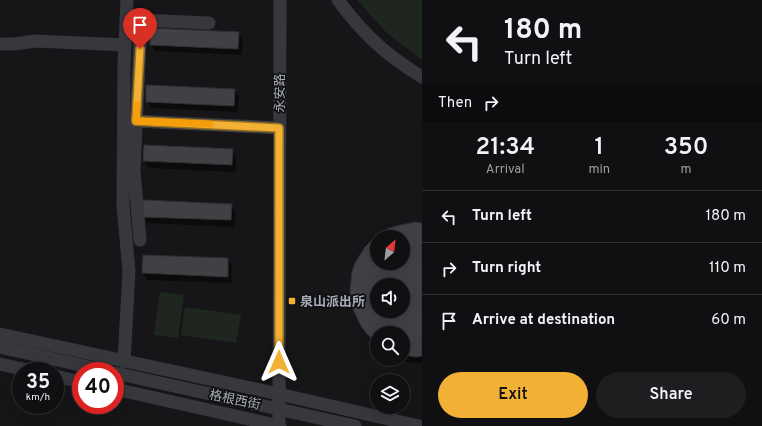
<!DOCTYPE html>
<meta charset="utf-8">
<style>
body{margin:0;font-family:Overpass,"Noto Sans SC",sans-serif;background:#1e1e20;color:#f1f3f6;height:100vh;display:flex;flex-direction:column;font-size:15px;white-space:nowrap}
*{box-sizing:border-box;margin:0}
p{font-size:13px;color:#9c9d9f}
.icon{flex:none;width:22px;height:22px;fill:none;stroke:currentColor;stroke-width:2;stroke-linecap:round;stroke-linejoin:round}
.map{position:relative;flex:1;overflow:hidden}
.sheet{display:flex;flex-direction:column;background:#101012;width:340px}
.sheet>*{flex:none}
.top-card{background:#101012;color:#f1f3f6;overflow:hidden}
.needle{width:26px;rotate:28deg}
.controls{position:absolute;left:370px;top:230px;display:grid;gap:8px}
.controls a{display:grid;place-items:center;width:40px;height:40px;border-radius:50%;background:#101012;box-shadow:0 4px 16px #0002,0 0 0 1px #303032;font-size:20px}
.speed{position:absolute;left:12px;top:362px;display:flex;gap:8px;font-size:20px;font-weight:700;text-align:center}
.speed>*{display:grid;place-content:center;width:52px;height:52px;border-radius:50%;background:#101012;box-shadow:0 4px 16px #0002,0 0 0 1px #303032;line-height:1}
.speed small{font-size:10px;font-weight:400}
.speed .limit{border:6px solid #d22;background:#fff;color:#111}
.pin{position:absolute;display:grid;place-items:center;width:34px;height:34px;color:#fff;margin:-41px -17px;border-radius:50% 50% 50% 0;rotate:-45deg;box-shadow:0 0 4px #0007}
.pin .icon{rotate:45deg}
.me{position:absolute;width:44px;margin:-22px;rotate:0deg;stroke-linejoin:round;filter:drop-shadow(0 0 3px #0008)}
.turn{display:flex;align-items:center;gap:14px;height:84px;padding:0 16px;font-size:18px}
.turn .icon{width:52px;height:52px;stroke-width:2.5}
.turn b{display:block;font-size:28px;line-height:34px}
.then{display:flex;align-items:center;height:38px;padding:0 16px;background:#0003;gap:8px;font-size:15px}
.eta{display:flex;justify-content:space-evenly;align-items:center;height:68px;text-align:center}
.eta b{font-size:24px;font-weight:600;line-height:28px}
.primary-button{display:flex;gap:8px;margin-top:auto;padding:8px 16px}
.primary-button a{flex:1;height:46px;border-radius:24px;background:#f2b134;color:#111;font-size:16px;font-weight:600;line-height:46px;text-align:center}
.primary-button a+a{background:#1e1e20;color:#f1f3f6}
ul{padding:0;list-style:none}
li{display:flex;align-items:center;gap:12px;height:52px;padding:0 16px;border-top:1px solid #303032}
li div{flex:1}
li b{display:block;font-size:15px}
li em{font-style:normal}
main{display:flex;flex:1;min-height:0}
.map>svg:first-child{display:block}
.green{fill:#1e261f}
.shadow{fill:#0007;fill-rule:evenodd}
.building{fill:#404145;stroke:#303034;fill-rule:evenodd}
.lines{fill:none;stroke-linecap:round;stroke-linejoin:round}
.minor{stroke:#37383d;stroke-width:13}
.route-casing{stroke:#9d7322;stroke-width:10}
.route{stroke:#f2b134;stroke-width:7}
.slow{stroke:#f59e0b;stroke-width:7}
.poi-dot{fill:#f2b134;stroke:#111113;stroke-width:1.5}
.labels{text-anchor:middle;stroke-width:3.5;stroke-linejoin:round;paint-order:stroke}
.street-label{font-size:13px;fill:#a8adb8;stroke:#111113}
.poi-label{font-size:13px;font-weight:bold;fill:#a8adb8;stroke:#111113;text-anchor:start}
</style>
<main>
<div class="map">
<svg width="422" height="426" viewBox="0 0 422 426">
<rect width="100%" height="100%" fill="#161618"/>
<g class="green">
<path d="M357 0H422V60L386 32Z"/>
<path d="M160 292 184 295 178 338 154 335Z"/>
<path d="M185 307 241 315 236 343 181 335Z"/>
</g>
<g class="shadow">
<path d="M239 33 243 40 242 55 155 51 151 44Z"/>
<path d="M235 90 239 97 238 112 151 108 147 101Z"/>
<path d="M145 146 232 150 236 157V172L148 168 144 161Z"/>
<path d="M231 205 235 212V227L147 223 143 216Z"/>
<path d="M422 224V363H412L400 359H403V333H377V345L366 333 357 318 377 237V263H403V237H377ZM377 285H403V311H377Z"/>
<path d="M228 259 232 266 231 283 147 280 143 273Z"/>
</g>
<g class="building">
<path d="M150 28 239 32 238 49 150 45Z"/>
<path d="M146 85 235 89 234 106 146 102Z"/>
<path d="M144 145 233 149 232 165 143 161Z"/>
<path d="M143 200 232 204 231 220 142 217Z"/>
<path d="M415 222 422 223V356L417 357 403 355V333H377V343L367 334 361 326 353 309 350 291 352 272 355 263 365 247 372 240 387 229 396 226ZM377 237H403V263H377ZM377 285H403V311H377Z"/>
<path d="M143 255 228 258V277L142 273Z"/>
</g>
<g class="lines">
<g class="minor">
<path d="M338 0C362 33 387 56 422 77"/>
<path d="M0 44H14L36 41 125 45"/>
<path d="M136 121 279 128"/>
<path d="M140 240 134 170 141 20 209 23"/>
<path d="M0 334 279 394 419 426"/>
<path d="M0 347 107 371"/>
<path d="M124 362 129 271 123 206 124 65 127 0"/>
<path d="M0 364 32 371"/>
<path d="M115 373 355 426"/>
<path d="M55 376 81 382"/>
<path d="M115 389 280 426"/>
<path d="M279 426 280 0"/>
</g>
</g>
<g class="lines">
<g class="route-casing">
<path id="route" d="M140 49 136 121 279 128V362"/>
</g>
<use href="#route" class="route"/>
<path class="slow" d="M137 105 136 121 210 124"/>
</g>
<rect class="poi-dot" x="288" y="297" width="8" height="8" rx="2"/>
<g class="labels">
<g class="street-label">
<text transform="translate(279 93) rotate(-90)" y="5">永安路</text>
<text transform="translate(235 399) rotate(12)" y="5">格根西街</text>
</g>
<g class="poi-label">
<text x="300" y="306">泉山派出所</text>
</g>
</g>
</svg>
<div class="controls">
<a><svg class="needle" viewBox="-14 -14 28 28"><path d="M0-13l5 13h-10z" fill="#e53935"/><path d="M0 13l5-13h-10z" fill="#9c9d9f"/></svg></a>
<a><svg class="icon" aria-label="sound" viewBox="0 0 24 24"><path d="M4 9h4l5-4v14l-5-4H4zM17 9q2 3 0 6"/></svg></a>
<a><svg class="icon" aria-label="search" viewBox="0 0 24 24"><circle cx="10" cy="10" r="6"/><path d="M15 15l6 6"/></svg></a>
<a><svg class="icon" aria-label="layers" viewBox="0 0 24 24"><path d="M12 4l9 5-9 5-9-5zM3 14l9 5 9-5"/></svg></a>
</div>
<div class="speed"><div>35<small>km/h</small></div><div class="limit">40</div></div>
<div class="pin" style="left:140px;top:49px;background:#d93025"><svg class="icon" aria-label="arrive" viewBox="0 0 24 24"><path d="M6 21V4h12l-3 4 3 4H6"/></svg></div>
<svg class="me" style="left:279px;top:362px" viewBox="-20 -20 40 40"><path d="M0-17L14 15 0 8-14 15z" fill="#f2b134" stroke="#fff" stroke-width="4"/></svg>
</div>
<section class="sheet">
<div class="top-card">
<div class="turn"><svg class="icon" aria-label="left" viewBox="0 0 24 24"><path d="M17 20v-9H6M10 6l-5 5 5 5"/></svg><div><b>180 m</b>Turn left</div></div>
<div class="then">Then<svg class="icon" aria-label="right" viewBox="0 0 24 24"><path d="M7 20v-9h11M14 6l5 5-5 5"/></svg></div>
</div>
<div class="eta">
<div><b>21:34</b><p>Arrival</p></div>
<div><b>1</b><p>min</p></div>
<div><b>350</b><p>m</p></div>
</div>
<ul>
<li><svg class="icon" aria-label="left" viewBox="0 0 24 24"><path d="M17 20v-9H6M10 6l-5 5 5 5"/></svg><div><b>Turn left</b></div><em>180 m</em></li>
<li><svg class="icon" aria-label="right" viewBox="0 0 24 24"><path d="M7 20v-9h11M14 6l5 5-5 5"/></svg><div><b>Turn right</b></div><em>110 m</em></li>
<li><svg class="icon" aria-label="arrive" viewBox="0 0 24 24"><path d="M6 21V4h12l-3 4 3 4H6"/></svg><div><b>Arrive at destination</b></div><em>60 m</em></li>
</ul>
<div class="primary-button"><a>Exit</a><a>Share</a></div>
</section>
</main>
